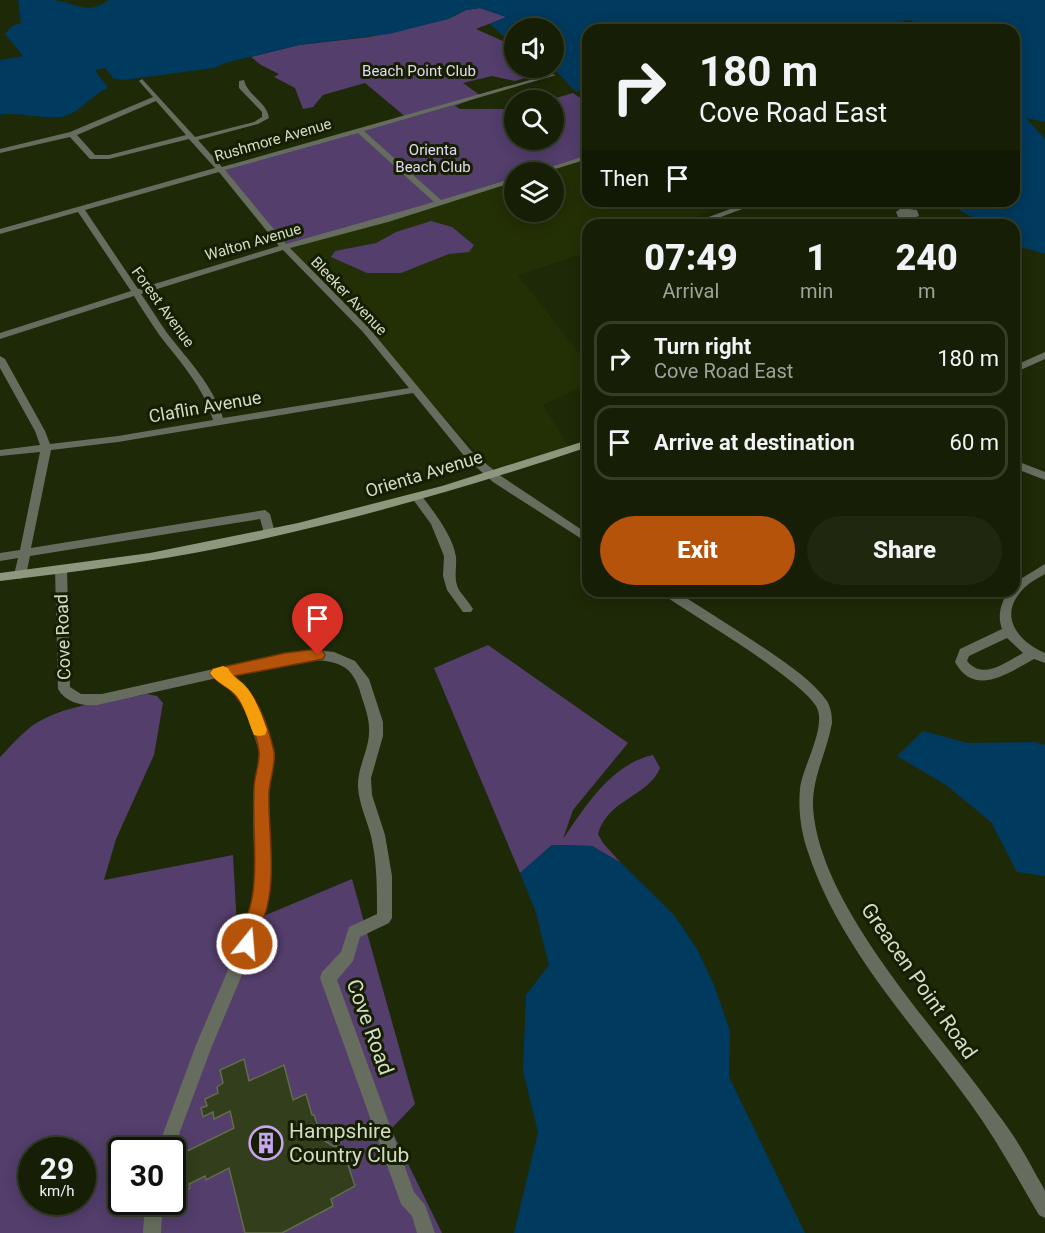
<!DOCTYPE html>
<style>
body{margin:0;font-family:Roboto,sans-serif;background:#1f270f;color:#f1f3f6;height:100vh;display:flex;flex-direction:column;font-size:22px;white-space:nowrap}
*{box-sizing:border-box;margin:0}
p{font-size:20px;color:#9ea29a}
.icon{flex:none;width:33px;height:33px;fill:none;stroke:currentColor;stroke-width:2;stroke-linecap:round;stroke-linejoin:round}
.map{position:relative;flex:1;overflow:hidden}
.side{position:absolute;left:582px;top:219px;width:438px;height:378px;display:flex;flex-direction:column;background:#161f05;border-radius:18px;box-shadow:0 3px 15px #0003,0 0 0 2px #353d27}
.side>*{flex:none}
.hud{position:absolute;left:582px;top:24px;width:438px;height:183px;border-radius:18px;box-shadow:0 3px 15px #0003,0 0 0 2px #353d27;background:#161f05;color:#f1f3f6;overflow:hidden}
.controls{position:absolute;left:504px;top:18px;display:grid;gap:12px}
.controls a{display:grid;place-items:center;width:60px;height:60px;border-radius:50%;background:#161f05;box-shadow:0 3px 15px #0003,0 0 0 2px #353d27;font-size:30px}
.speed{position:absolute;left:18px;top:1137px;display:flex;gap:12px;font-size:30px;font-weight:700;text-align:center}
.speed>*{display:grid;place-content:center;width:78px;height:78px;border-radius:50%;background:#161f05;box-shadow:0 3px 15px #0003,0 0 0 2px #353d27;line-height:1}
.speed small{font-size:15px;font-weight:400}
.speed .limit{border:3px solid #111;border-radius:9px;background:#fff;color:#111}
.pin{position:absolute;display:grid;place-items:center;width:51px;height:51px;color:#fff;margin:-62px -26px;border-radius:50% 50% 50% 0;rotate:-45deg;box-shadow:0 0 6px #0007}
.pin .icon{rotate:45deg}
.me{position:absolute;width:66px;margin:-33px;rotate:17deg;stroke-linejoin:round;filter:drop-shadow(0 0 4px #0008)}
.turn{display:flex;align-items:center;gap:21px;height:126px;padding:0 18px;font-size:27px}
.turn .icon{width:78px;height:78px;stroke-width:2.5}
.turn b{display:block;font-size:42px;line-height:51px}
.then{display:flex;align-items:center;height:57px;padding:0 18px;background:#0003;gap:12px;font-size:22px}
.eta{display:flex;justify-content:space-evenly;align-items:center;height:102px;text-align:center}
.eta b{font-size:36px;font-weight:800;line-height:42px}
.button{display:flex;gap:12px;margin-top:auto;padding:12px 18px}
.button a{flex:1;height:69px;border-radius:36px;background:#b45309;color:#fff;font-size:24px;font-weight:800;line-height:69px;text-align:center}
.button a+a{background:#1f270f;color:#f1f3f6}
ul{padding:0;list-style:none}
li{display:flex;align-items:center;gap:18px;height:75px;margin:0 12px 9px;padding:0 6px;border:3px solid #353d27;border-radius:18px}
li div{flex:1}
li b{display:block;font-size:22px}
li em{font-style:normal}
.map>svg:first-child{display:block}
.built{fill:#232f05}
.green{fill:#533e6c;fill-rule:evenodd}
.water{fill:#003a5e}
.building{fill:#333e1d;stroke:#616d4b;stroke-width:1.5}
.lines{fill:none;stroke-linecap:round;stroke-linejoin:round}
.street{fill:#676d5e;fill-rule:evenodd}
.secondary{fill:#8d977e;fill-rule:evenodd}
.route{fill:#b45309;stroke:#753606;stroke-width:1.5}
.slow{fill:#f59e0b}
.labels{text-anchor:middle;stroke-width:6;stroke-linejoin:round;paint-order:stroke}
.far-park-label{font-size:15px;fill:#e4d7f7;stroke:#151f00}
.far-street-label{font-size:15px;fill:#d3dbc8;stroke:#151f00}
.street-label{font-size:18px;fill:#d3dbc8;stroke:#151f00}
.near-street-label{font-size:21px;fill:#d3dbc8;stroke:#151f00}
.near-poi-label{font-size:21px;fill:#d3dbc8;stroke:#151f00;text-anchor:start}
</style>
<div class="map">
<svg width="1045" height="1233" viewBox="0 0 1045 1233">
<rect width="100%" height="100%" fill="#1e2907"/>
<path class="built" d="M588 158V201H737L670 225H588V252L518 275 588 365V384L543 405 569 447 492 469 286 246 446 203 514 181V212H554V172H542Z"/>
<g class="green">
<path d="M480 8 507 17 476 29 514 46V68H554V64L560 67 515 81 492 76 463 83 481 96 455 106 460 109H503L508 113 514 111V140H554V100H549L573 93 588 103V158L542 172H514V181L446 203 286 246 223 170 407 118 365 83 323 95 313 107 303 109 295 88 274 77 279 74 261 65 251 57 299 45 369 37 448 19 466 10Z"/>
<path d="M431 221 452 227 474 245 469 252 449 254 401 273H367L331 257 335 251 376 243 396 232Z"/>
<path d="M488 645 628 743 573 810 563 839C585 807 611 764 653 755L660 768C649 796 608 799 598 834L603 843 621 863 592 846 552 845 520 873 434 668Z"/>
<path d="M147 694 157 696 163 703 154 755 116 839 104 880 233 855 237 927 352 879 415 1104 391 1129 442 1233H0V757C12 745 24 730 38 722 71 703 110 702 147 694ZM32 1150H82V1202H32ZM122 1150H172V1202H122Z"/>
</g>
<g class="water">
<path d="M18 0C29 0 41 0 53 0 76 2 85 16 109 0H1045V122L1026 118 1045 139V254L1014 245V225C989 225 971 220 952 204L956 201H1014V30H927C917 25 915 18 902 21L917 30H588V89L576 92 556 71 559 67 554 64V28H514V42L505 38 490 24 506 17 480 8 466 10 448 19 389 34 299 45 225 63 214 68 124 80 114 79 105 68 95 70 108 88C92 94 82 111 65 116 43 121 21 111 0 115V60L23 56 5 34 12 26 21 23Z"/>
<path d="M923 731 968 743 1035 742 1045 745V876L1017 872 991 822 946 785 897 756Z"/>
<path d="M552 845 592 846 621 863 675 916 697 949 714 985 730 1031 729 1077 805 1233H514L538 1132 523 1071 526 995 549 965 535 910 520 873Z"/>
</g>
<path class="building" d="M244 1059 249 1081 284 1065 293 1100 306 1094 312 1115H314L323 1140 333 1146 342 1147 355 1186 331 1199 333 1206 282 1233H245L229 1168 206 1180 205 1176 189 1184 190 1188 181 1193 173 1158 234 1128 230 1111 214 1119 213 1112 203 1117 201 1108 207 1106 205 1099 218 1093 217 1087 223 1083 220 1070Z"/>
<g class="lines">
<g class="street">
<path d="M551 74 556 75 364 131 441 200 514 178V182L388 222 290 248 369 328 473 453 501 476 588 534V543L493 482 465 457 413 393 118 442 51 450 31 548 265 510 270 514 275 533 269 537 265 536 260 519 30 556 26 575 20 579 14 575 18 558 0 561V553L20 550 40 452 0 456V450L40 445 35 431 0 368V356L5 359 45 431 50 444 118 436 213 420C203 386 181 363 160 336 151 323 142 309 134 296L0 339V333L131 291 78 212 0 234V229L215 168 189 139 109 159H90L70 137 0 153V149L70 132 153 97 139 81 142 79 195 137 254 122 262 117V112L239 88V81L244 80C247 95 267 102 269 118L258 124 198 140 222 167ZM156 101 186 135 109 155H95L77 135ZM358 133 434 202 286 244 225 170ZM219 172 279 246 138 289 85 210ZM283 250 363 332 409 388 223 418C212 384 188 360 167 333 158 320 150 307 141 294Z"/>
<path d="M588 155V159L545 172H535Z"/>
<path d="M752 201H764L699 225H687Z"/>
<path d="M901 208 917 210 919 216 893 225H882L898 217 896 212Z"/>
<path d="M1045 352V359L1014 373V366Z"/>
<path d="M1014 460 1045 472V480L1014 468Z"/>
<path d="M417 494 421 495C434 512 453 536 456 557 457 568 453 579 459 590 463 596 469 602 473 609L471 612H463L447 590 443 576 444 556 431 524 412 498Z"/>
<path d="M1045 564V574C1036 579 1025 585 1019 594 999 619 1021 643 1045 653V663L1034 659C1008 673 975 698 955 662L960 649 1002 629C997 615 1001 604 1008 591H1014V583ZM1007 638 1023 653C1006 662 983 681 967 661L969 656Z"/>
<path d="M61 565 67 569 70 687 81 694H102L285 653 318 650 334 652 355 661 369 679 383 722V736L371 778 372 795 385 835 392 876V918L389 923 360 937 353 961 337 980 414 1192 425 1205 435 1233H417L412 1216 401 1204 320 978 322 972 341 952 349 927 377 914C377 887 377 862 371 836 367 820 359 804 358 787 357 769 368 752 369 734 370 721 366 710 362 698 359 687 356 678 348 670 323 648 261 669 232 675L247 688 257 704 274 754 269 779 267 814 269 887 266 908 256 930 255 944 212 1046 172 1153V1150H157L196 1045 239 944 241 929 252 907 255 887 253 814 255 779 260 754 246 710 237 696 227 685 217 678 97 705C82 706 66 703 58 689L55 569Z"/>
<path d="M660 591H675C707 611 739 631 770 652 790 666 813 681 827 701 831 708 832 715 832 723 827 752 812 777 813 807 819 908 940 1032 997 1113 1011 1131 1023 1150 1034 1171 1037 1177 1042 1184 1045 1191 1045 1198 1045 1210 1045 1218L1039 1215C1017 1177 996 1139 970 1103 912 1023 839 947 808 852 801 832 798 810 800 789 802 767 828 726 816 706 807 693 792 682 779 672 742 644 701 620 662 594Z"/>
<path d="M145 1202H163L161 1233H143Z"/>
</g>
<path class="secondary" d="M588 440V447C469 487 348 522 225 547 150 562 75 572 0 581V573L150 553 298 523 442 486Z"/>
</g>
<path class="route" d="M318 649 323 651 325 655 323 659 234 676C256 692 268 725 274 751 276 763 270 780 269 792 268 828 276 872 267 907 266 914 261 921 259 928 256 935 256 943 253 950L247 953 241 950C234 935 246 921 250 907 259 876 252 823 254 788 254 777 260 763 259 752 257 734 244 703 231 691 225 685 214 681 210 673L213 669 218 668 285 653Z"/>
<path class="slow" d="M223 666 228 668C232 677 242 681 248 689 257 701 262 716 267 730L265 735 259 736 254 735C248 721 245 706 236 695 229 687 215 682 210 673L213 669Z"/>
<defs>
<g id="building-ring" transform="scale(1.725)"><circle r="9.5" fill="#151f00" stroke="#c7a6ef" stroke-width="1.5"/><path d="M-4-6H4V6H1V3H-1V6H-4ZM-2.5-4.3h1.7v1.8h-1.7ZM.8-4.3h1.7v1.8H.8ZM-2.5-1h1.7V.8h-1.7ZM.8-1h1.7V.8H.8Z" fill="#c7a6ef"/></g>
</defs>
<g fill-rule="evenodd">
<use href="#building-ring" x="266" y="1143"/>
</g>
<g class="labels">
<g class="far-park-label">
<text x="419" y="76">Beach Point Club</text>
<text x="433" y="155">Orienta<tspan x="433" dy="17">Beach Club</tspan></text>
</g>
<g class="far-street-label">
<text transform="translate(273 140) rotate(-16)" y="5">Rushmore Avenue</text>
<text transform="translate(253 242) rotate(-16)" y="5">Walton Avenue</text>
<text transform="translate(349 296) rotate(46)" y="5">Bleeker Avenue</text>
<text transform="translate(163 307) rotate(54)" y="5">Forest Avenue</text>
</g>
<g class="street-label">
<text transform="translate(205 407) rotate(-10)" y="6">Claflin Avenue</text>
<text transform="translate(424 474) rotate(-17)" y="6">Orienta Avenue</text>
<text transform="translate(63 637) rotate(-92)" y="6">Cove Road</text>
</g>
<g class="near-street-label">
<text transform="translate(919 981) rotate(55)" y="7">Greacen Point Road</text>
<text transform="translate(370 1027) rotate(70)" y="7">Cove Road</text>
</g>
<g class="near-poi-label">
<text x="289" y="1138">Hampshire<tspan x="289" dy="24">Country Club</tspan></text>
</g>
</g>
</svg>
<div class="controls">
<a><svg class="icon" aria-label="sound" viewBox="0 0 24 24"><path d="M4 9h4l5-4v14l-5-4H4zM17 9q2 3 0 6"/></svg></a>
<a><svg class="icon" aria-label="search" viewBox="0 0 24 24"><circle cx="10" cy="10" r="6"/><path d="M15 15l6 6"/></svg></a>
<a><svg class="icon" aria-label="layers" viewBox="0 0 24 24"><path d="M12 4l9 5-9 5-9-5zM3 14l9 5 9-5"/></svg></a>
</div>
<div class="speed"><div>29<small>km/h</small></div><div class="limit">30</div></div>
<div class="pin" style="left:318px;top:655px;background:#d93025"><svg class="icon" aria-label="arrive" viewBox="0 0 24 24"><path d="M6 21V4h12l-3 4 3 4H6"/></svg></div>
<svg class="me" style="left:247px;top:944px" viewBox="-20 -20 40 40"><circle r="17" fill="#b45309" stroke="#fff" stroke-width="3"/><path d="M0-11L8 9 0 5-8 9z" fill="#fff"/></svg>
<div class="hud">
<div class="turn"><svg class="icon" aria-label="right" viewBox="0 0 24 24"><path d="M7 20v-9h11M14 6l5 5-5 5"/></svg><div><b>180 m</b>Cove Road East</div></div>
<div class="then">Then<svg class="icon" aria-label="arrive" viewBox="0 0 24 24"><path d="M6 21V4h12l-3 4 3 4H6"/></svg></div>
</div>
<section class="side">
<div class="eta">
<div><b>07:49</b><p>Arrival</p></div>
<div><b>1</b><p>min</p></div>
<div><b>240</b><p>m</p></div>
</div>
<ul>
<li><svg class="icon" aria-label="right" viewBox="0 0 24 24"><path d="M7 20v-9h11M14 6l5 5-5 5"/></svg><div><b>Turn right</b><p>Cove Road East</p></div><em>180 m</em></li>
<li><svg class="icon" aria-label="arrive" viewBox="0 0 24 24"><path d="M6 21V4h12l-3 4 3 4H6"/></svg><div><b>Arrive at destination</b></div><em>60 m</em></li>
</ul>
<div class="button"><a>Exit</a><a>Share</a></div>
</section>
</div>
